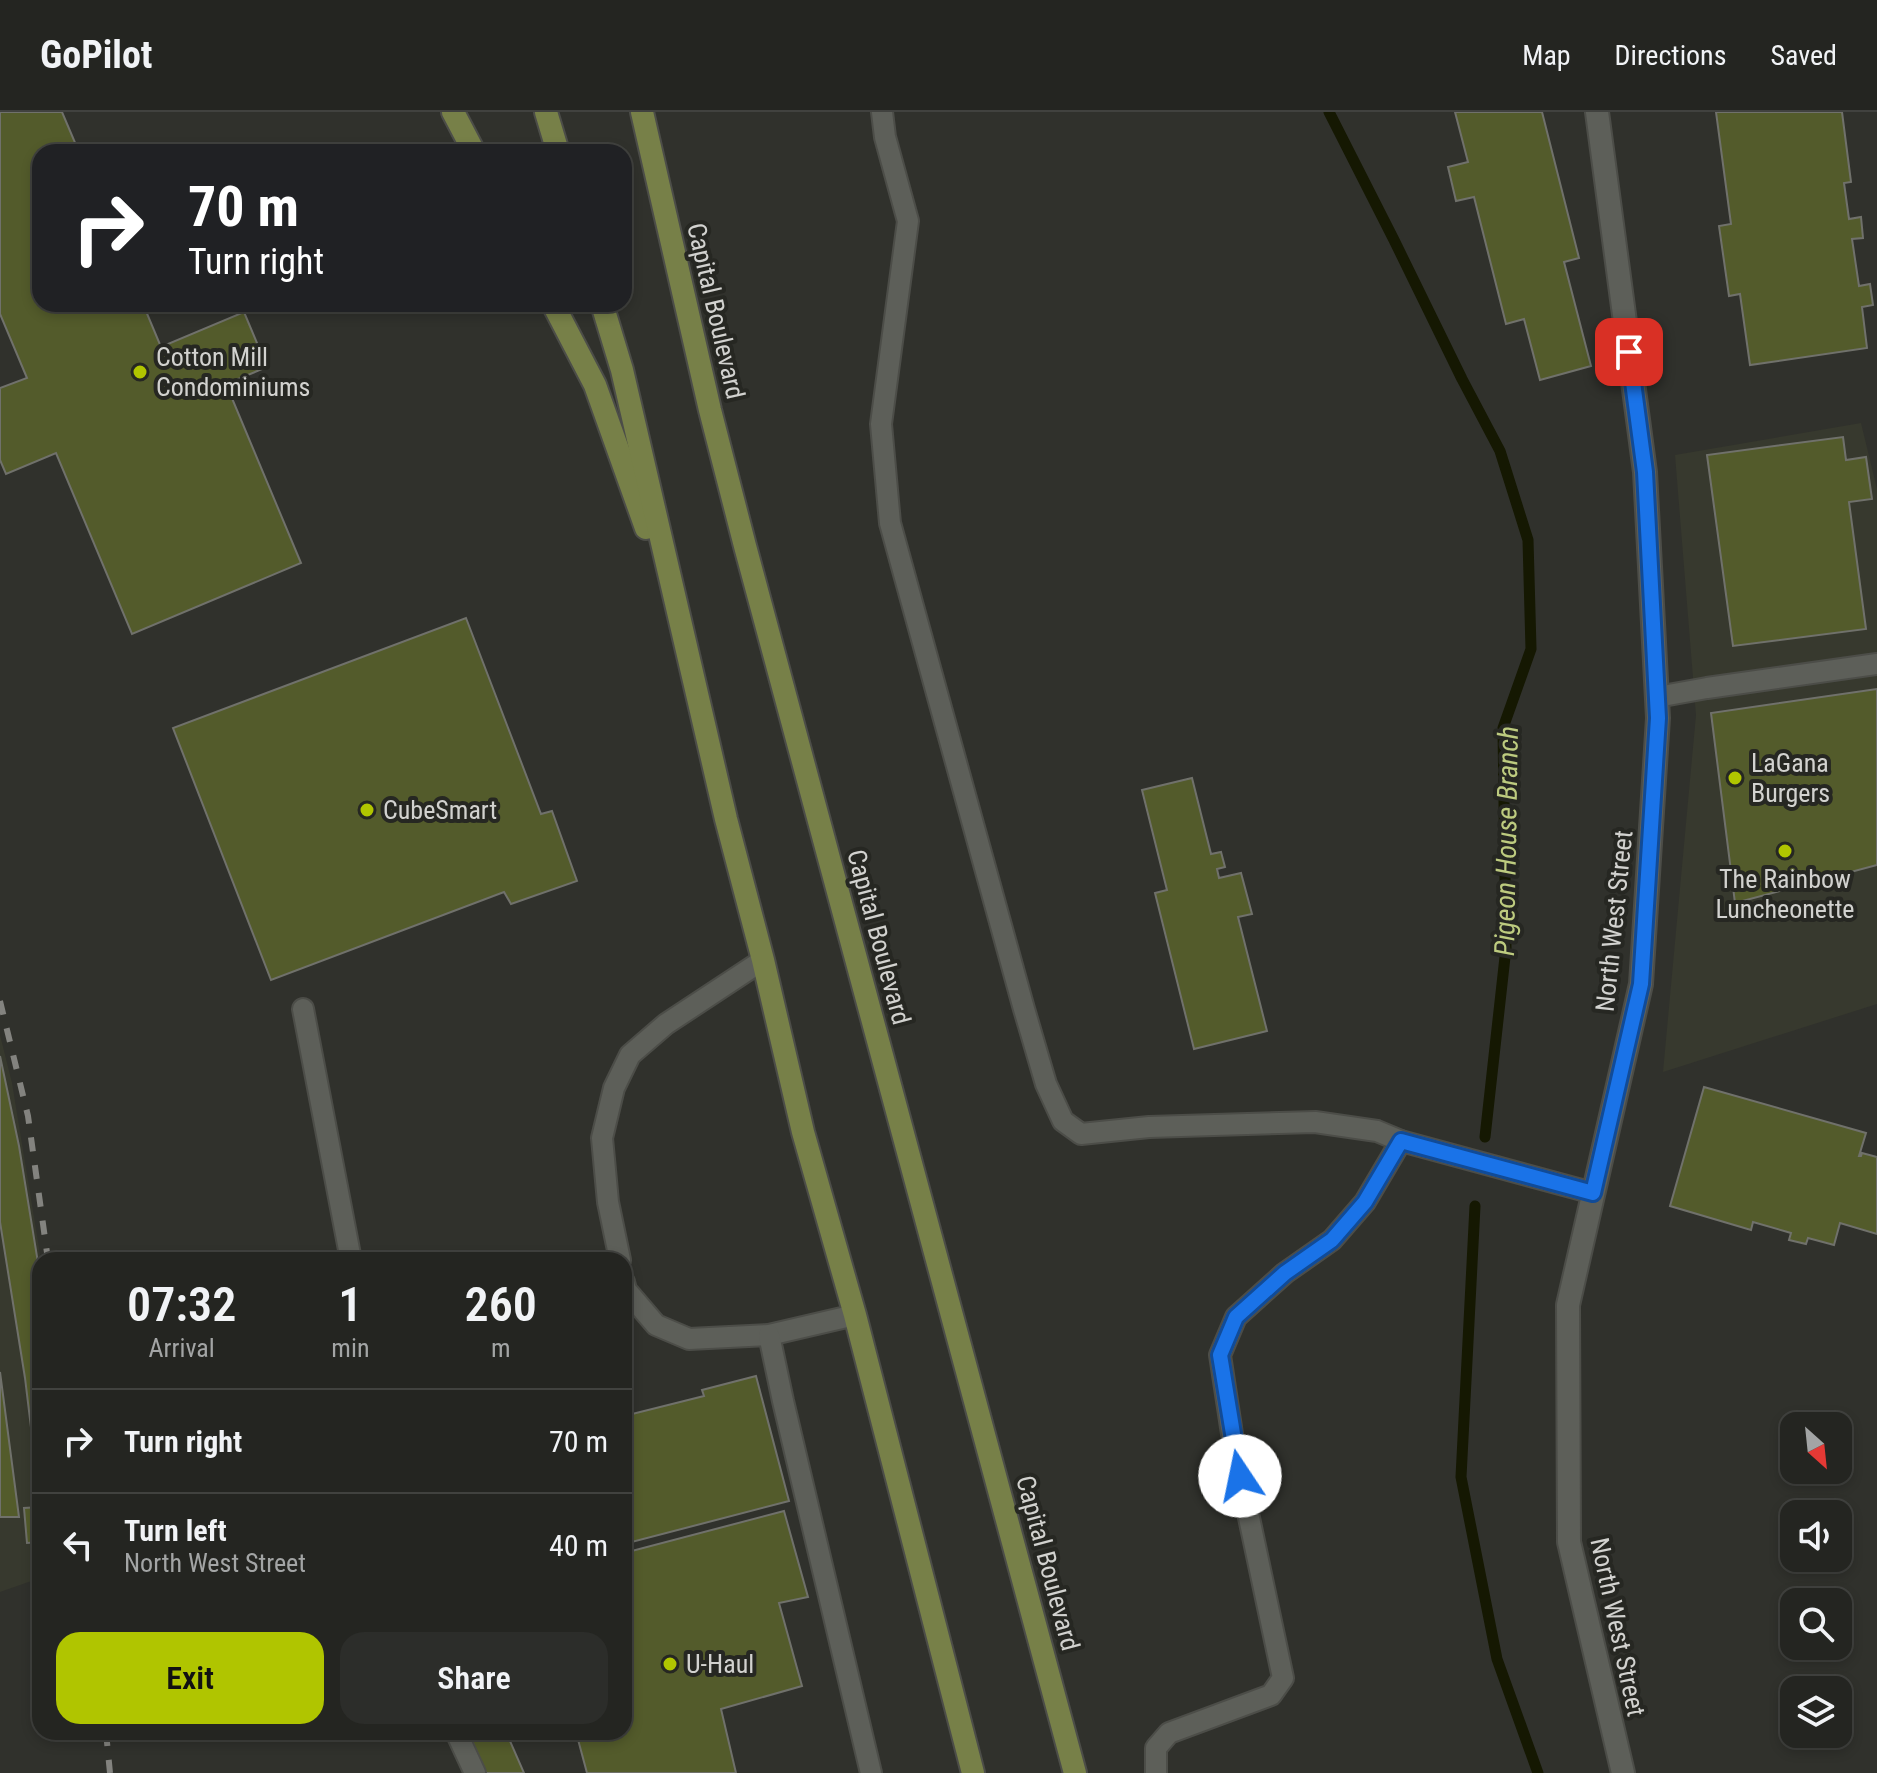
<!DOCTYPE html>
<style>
body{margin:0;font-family:"Roboto Condensed",sans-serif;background:#2c2d2a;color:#f1f3f6;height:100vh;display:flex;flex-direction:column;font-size:30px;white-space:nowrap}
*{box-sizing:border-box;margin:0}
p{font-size:26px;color:#a3a5a5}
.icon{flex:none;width:44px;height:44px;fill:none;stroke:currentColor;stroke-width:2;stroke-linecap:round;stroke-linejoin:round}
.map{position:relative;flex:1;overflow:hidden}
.side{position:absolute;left:32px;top:1140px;width:600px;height:488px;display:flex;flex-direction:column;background:#242521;border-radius:24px;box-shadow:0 4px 12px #0003,0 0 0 2px #41423f}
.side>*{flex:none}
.top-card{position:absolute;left:32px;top:32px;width:600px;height:168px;border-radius:24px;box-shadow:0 4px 12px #0003,0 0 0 2px #41423f;background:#202124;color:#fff;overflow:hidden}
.needle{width:52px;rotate:153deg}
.fabs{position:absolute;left:1780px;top:1300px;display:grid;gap:16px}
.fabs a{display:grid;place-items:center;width:72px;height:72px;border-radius:16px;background:#242521;box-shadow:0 4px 12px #0003,0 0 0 2px #41423f;font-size:40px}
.pin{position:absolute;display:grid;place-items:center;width:68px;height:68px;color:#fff;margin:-34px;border-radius:16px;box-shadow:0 4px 12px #0006}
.me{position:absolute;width:88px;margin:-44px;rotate:349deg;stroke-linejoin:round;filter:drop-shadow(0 0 6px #0008)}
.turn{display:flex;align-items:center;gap:28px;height:168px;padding:0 24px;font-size:36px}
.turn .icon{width:104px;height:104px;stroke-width:2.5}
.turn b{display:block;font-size:56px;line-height:68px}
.eta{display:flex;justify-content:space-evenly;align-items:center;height:136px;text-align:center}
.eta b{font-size:48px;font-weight:600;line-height:56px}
.action{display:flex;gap:16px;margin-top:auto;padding:16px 24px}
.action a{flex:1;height:92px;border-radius:24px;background:#b0c500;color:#111;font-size:32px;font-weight:600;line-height:92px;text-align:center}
.action a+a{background:#2c2d2a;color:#f1f3f6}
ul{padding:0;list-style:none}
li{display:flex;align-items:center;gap:24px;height:104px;padding:0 24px;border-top:2px solid #41423f}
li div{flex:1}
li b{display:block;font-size:30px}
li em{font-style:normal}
header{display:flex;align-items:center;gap:48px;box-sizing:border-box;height:112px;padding:0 40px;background:#242521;border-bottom:2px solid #41423f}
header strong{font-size:38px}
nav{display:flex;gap:44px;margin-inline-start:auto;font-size:28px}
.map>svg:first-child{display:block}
.built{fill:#37392e}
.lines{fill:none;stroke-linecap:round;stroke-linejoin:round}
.stream{stroke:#151802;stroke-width:11}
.building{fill:#535b2b;stroke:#70716b;stroke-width:2}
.service-casing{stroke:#4c4d48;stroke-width:24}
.tertiary-casing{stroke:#4c4d48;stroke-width:26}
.primary-casing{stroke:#4c4d48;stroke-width:26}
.service{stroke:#5d5f59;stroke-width:20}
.tertiary{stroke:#5d5f59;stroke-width:22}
.primary{stroke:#778048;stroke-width:22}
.rail{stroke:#83837f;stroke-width:6;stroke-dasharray:14 14;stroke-linecap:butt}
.route-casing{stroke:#114b97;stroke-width:20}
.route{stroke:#1a73e8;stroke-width:14}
.poi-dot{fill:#b0c500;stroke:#262722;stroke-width:3}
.labels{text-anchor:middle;stroke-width:8;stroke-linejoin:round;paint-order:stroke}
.street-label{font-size:26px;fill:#d2d2cf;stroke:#262722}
.poi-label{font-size:26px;fill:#d2d2cf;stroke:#262722;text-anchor:start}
.water-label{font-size:28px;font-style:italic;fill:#bdcb7f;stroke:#262722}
</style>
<header>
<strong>GoPilot</strong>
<nav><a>Map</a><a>Directions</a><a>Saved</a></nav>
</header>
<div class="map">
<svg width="1877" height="1661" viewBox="0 0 1877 1661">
<rect width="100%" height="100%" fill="#30312c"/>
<g class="built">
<path d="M1861 311 1877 377V892L1663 960 1696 603 1675 343Z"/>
<path d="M0 923 12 971 41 1148 40 1466 0 1480Z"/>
</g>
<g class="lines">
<g class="stream">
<path d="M1329 0 1394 128 1462 267 1500 339 1528 428 1531 537 1503 616 1506 836 1485 1025"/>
<path d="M1475 1094 1461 1365 1497 1547 1538 1661"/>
</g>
</g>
<g class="building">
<path d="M0 0H62L79 40H40V192H143L161 235 244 200 267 255 226 272 301 451 132 522 56 341 6 362 0 348V276L27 266 0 202Z"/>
<path d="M1455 0H1542L1579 146 1564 150 1591 254 1540 268 1524 207 1506 212 1474 85 1456 89 1448 55 1468 50Z"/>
<path d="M1716 0H1842L1851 70 1844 71 1849 107 1861 105 1863 126 1852 127 1859 174 1870 172 1873 193 1862 195 1867 236 1750 253 1740 182 1729 184 1719 114 1731 112Z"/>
<path d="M1843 325 1846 348 1866 345 1872 387 1849 390 1866 517 1733 534 1707 343Z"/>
<path d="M466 506 541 702 552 699 577 769 511 792 504 780 271 868 173 616Z"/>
<path d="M1877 577V753L1735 791 1711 601Z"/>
<path d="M1192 666 1211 742 1221 740 1225 755 1217 757 1219 766 1241 761 1252 802 1238 805 1267 919 1194 937 1155 781 1167 778 1142 678Z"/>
<path d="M0 944 19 1034 40 1163V1390L25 1266 0 1110Z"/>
<path d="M1704 975 1866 1021 1859 1044H1861L1862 1041 1877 1045V1122L1840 1111 1834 1133 1808 1126 1806 1132 1789 1128 1791 1121 1753 1110 1751 1118 1670 1094Z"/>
<path d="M0 1260 19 1405H0Z"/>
<path d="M756 1264 789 1389 624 1432V1304L704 1284 702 1278Z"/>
<path d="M40 1395V1430L27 1431 24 1396Z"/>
<path d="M784 1399 808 1485 779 1491 802 1574 721 1597 736 1661H587L576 1620H624V1441Z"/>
<path d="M468 1620H506L524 1661H486Z"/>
</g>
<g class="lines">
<g class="service-casing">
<g id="service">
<path d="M882 0 885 25 908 109 881 312 890 411 1024 897 1046 972 1063 1009 1081 1022 1149 1015 1315 1010 1377 1019 1401 1029 1593 1081"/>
<path d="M1657 585 1707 576 1877 552"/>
<path d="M303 897 351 1148"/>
<path d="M620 1148 608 1090 602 1026 614 976 630 943 666 912 763 848"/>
<path d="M624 1170 626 1178 656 1213 689 1227 769 1223 855 1203"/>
<path d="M769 1223 783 1289 871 1661"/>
<path d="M456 1620 475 1661"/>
<path d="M1156 1661V1636L1169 1621 1271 1583 1283 1566 1234 1335 1220 1243 1236 1205 1285 1161 1332 1128 1365 1090 1401 1029"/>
</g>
</g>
<g class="tertiary-casing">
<path id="tertiary" d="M1597 0 1645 360 1658 606 1641 872 1568 1193 1569 1430 1623 1661"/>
</g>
<g class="primary-casing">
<g id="primary">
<path d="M453 0 474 40"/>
<path d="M546 0 558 40"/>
<path d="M642 0 710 298 745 434 1075 1661"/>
<path d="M553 192 595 273 646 416"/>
<path d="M602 192 622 258 726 707 763 848 803 1020 855 1203 973 1661"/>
</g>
</g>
<use href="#service" class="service"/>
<use href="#tertiary" class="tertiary"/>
<use href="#primary" class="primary"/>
<g class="rail">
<path d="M0 889 28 1004 48 1148"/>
<path d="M106 1620 110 1661"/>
</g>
</g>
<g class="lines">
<g class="route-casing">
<path id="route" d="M1240 1364 1220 1243 1236 1205 1285 1161 1332 1128 1365 1090 1401 1029 1593 1081 1641 872 1658 606 1645 360 1629 240"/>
</g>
<use href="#route" class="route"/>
</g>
<g class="poi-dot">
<circle cx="140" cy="260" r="8"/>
<circle cx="1735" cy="666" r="8"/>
<circle cx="367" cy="698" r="8"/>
<circle cx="1785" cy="739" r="8"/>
<circle cx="670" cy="1552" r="8"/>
</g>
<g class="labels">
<g class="street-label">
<text transform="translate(716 199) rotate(77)" y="9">Capital Boulevard</text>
<text transform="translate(1614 809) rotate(-84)" y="9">North West Street</text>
<text transform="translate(879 825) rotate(75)" y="9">Capital Boulevard</text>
<text transform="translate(1048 1451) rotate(75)" y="9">Capital Boulevard</text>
<text transform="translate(1618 1515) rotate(78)" y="9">North West Street</text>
</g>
<g class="poi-label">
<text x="156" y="254">Cotton Mill<tspan x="156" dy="30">Condominiums</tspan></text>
<text x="1751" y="660">LaGana<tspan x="1751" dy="30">Burgers</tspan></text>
<text x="383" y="707">CubeSmart</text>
<text x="1785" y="776" text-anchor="middle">The Rainbow<tspan x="1785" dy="30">Luncheonette</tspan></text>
<text x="686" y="1561">U-Haul</text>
</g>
<g class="water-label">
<text transform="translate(1506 729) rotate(-89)" y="10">Pigeon House Branch</text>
</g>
</g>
</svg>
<div class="fabs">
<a><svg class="needle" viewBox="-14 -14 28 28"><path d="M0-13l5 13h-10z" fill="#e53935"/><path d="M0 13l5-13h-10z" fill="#a3a5a5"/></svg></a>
<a><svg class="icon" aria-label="sound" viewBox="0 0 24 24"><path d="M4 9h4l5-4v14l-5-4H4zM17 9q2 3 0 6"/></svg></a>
<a><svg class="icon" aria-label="search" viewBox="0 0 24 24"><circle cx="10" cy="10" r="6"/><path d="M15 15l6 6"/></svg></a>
<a><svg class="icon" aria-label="layers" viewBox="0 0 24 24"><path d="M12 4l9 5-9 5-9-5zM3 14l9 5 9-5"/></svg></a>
</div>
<div class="pin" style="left:1629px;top:240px;background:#d93025"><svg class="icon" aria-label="arrive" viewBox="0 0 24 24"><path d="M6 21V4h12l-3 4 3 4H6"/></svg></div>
<svg class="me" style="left:1240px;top:1364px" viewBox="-20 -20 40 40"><circle r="19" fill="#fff"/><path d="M0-13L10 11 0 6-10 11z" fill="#1a73e8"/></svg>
<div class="top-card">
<div class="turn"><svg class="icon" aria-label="right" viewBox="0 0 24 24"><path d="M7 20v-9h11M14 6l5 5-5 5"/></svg><div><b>70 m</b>Turn right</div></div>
</div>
<section class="side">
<div class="eta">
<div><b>07:32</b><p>Arrival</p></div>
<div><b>1</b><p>min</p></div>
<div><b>260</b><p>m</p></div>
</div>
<ul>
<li><svg class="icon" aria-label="right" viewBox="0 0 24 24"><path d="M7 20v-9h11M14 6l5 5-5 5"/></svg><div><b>Turn right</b></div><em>70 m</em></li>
<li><svg class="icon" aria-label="left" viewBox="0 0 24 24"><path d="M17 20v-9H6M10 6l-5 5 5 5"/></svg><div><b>Turn left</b><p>North West Street</p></div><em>40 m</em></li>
</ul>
<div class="action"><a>Exit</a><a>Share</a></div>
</section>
</div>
